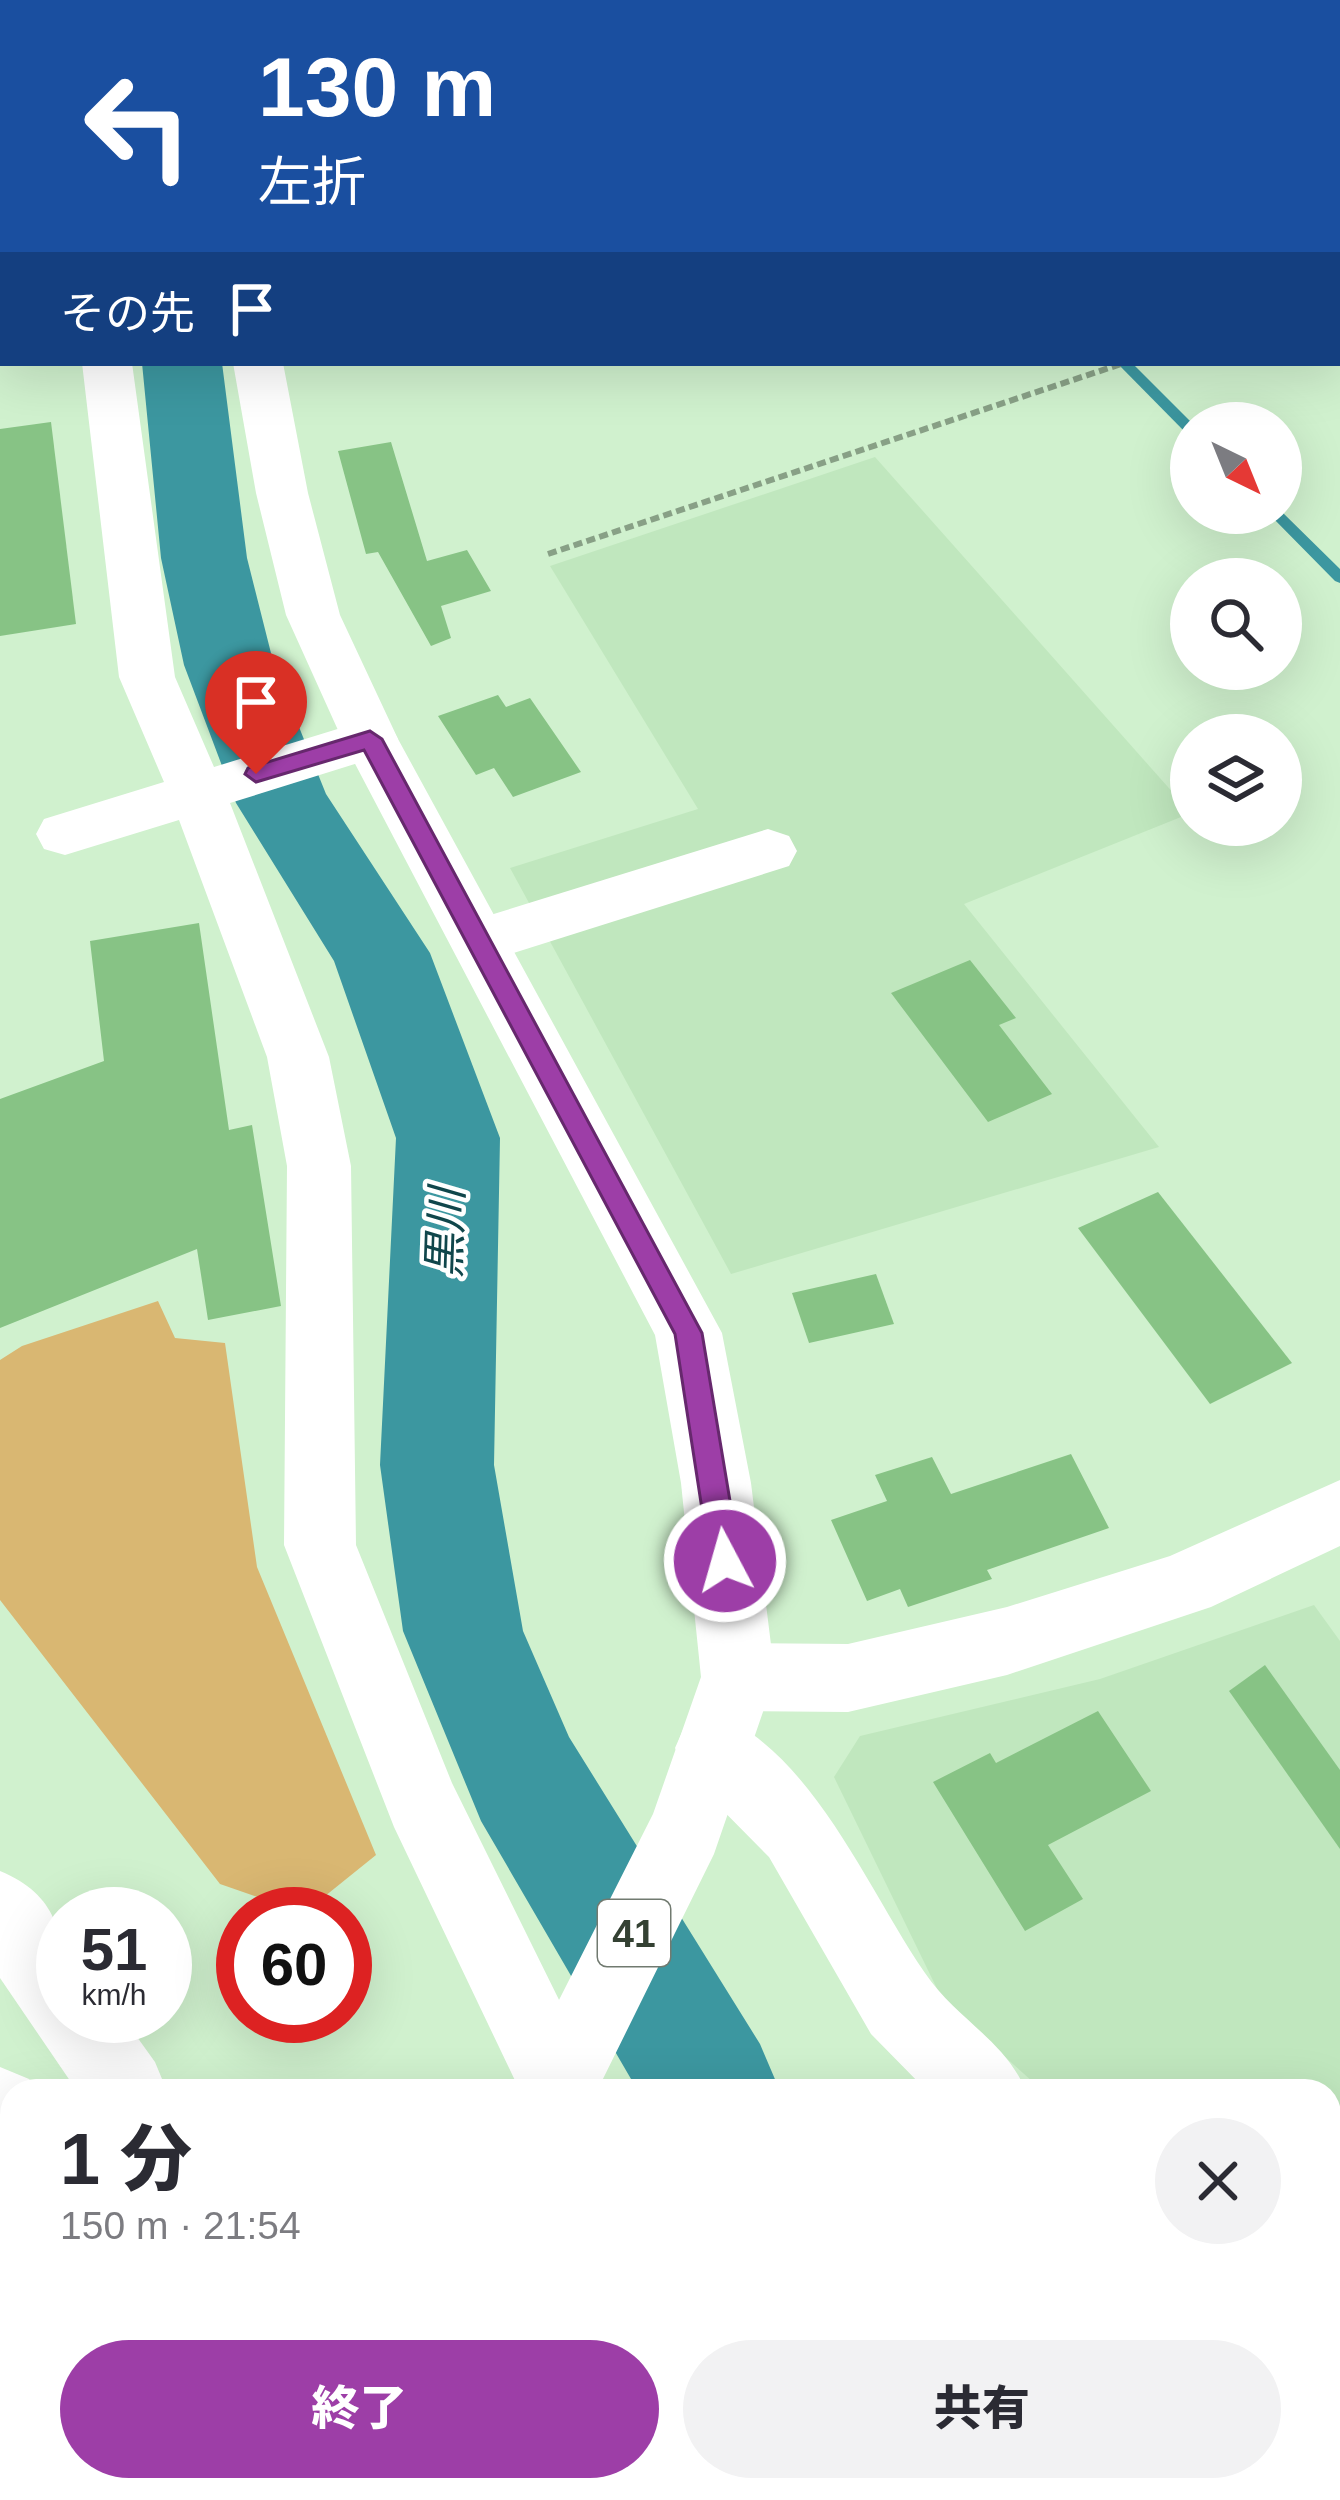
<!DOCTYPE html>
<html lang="ja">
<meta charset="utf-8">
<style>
body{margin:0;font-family:Arial,"Noto Sans JP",sans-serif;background:#f2f2f3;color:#2b2b33;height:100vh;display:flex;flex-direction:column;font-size:45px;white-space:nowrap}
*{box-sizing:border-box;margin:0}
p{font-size:39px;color:#7c7c81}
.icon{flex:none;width:66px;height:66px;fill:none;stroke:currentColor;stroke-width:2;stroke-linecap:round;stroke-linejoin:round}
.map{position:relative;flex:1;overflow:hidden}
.details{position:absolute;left:0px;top:2079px;width:1341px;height:423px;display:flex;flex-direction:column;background:#fff;border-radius:36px 36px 0 0;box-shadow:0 12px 48px #0002}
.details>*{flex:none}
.guide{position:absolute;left:0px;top:0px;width:1341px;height:366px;box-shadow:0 12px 48px #0002;background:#1a4fa0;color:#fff;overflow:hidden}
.needle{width:78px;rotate:137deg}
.fabs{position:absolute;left:1170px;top:402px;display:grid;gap:24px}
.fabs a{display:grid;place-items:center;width:132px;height:132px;border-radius:50%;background:#fff;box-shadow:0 12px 48px #0002;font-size:60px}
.speed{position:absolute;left:36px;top:1887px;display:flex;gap:24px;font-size:60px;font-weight:700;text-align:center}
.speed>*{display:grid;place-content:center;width:156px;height:156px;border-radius:50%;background:#fff;box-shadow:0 12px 48px #0002;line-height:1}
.speed small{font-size:30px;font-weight:400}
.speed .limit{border:18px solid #d22;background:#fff;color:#111}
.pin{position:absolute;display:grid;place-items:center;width:102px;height:102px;color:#fff;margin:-123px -51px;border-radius:50% 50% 50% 0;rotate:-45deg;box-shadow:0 0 12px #0007}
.pin .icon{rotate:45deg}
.me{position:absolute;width:132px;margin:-66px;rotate:354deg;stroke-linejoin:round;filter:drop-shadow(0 0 9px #0008)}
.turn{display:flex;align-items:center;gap:42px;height:252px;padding:0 60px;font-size:54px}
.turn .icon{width:156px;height:156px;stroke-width:2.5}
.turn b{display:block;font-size:84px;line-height:102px}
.then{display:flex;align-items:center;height:114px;padding:0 60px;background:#0003;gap:24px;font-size:45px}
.round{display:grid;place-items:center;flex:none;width:126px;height:126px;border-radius:63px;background:#f2f2f3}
.head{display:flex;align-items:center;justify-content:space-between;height:204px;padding:0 60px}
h1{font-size:72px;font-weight:800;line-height:90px}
.primary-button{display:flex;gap:24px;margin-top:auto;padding:24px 60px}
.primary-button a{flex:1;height:138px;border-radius:72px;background:#9d3ea7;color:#fff;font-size:48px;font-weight:800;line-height:138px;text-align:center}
.primary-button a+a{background:#f2f2f3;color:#2b2b33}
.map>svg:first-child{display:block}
.built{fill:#c0e7be}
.green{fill:#d9b772}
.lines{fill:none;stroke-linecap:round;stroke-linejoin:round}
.stream{fill:#3c97a0;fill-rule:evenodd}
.river{fill:#3c97a0;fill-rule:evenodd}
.building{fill:#87c385}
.path-far1{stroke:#88a086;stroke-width:6;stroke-dasharray:9 4.5;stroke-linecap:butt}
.path{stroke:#88a086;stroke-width:9;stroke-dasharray:15 8;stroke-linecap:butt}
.minor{fill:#fff;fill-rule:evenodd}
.major{fill:#fff;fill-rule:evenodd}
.highway{fill:#fff;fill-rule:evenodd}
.route{fill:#9d3ea7;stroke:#66286d;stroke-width:3}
.labels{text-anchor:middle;stroke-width:9;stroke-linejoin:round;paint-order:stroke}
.shield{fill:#fff;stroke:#717a70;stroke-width:3}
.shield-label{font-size:39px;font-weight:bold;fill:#344133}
.water-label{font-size:45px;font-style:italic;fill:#10464b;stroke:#fff}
</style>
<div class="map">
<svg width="1340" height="2500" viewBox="0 0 1340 2500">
<rect width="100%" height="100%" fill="#d0f1ce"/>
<g class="built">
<path d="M875 457 1191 813 964 904 1159 1147 731 1274 510 868 698 809 550 566Z"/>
<path d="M1314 1605 1340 1641V2357L1329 2347V2091H1043L943 2001 834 1777 860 1736 1100 1679Z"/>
</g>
<path class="green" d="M158 1301 175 1338 225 1343 257 1567 376 1855 304 1913 220 1884 0 1600V1360L22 1346Z"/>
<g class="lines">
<g class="stream">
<path d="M1155 0 1151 3H1133L1137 0Z"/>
<path d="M1117 363H1132L1192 423 1191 434 1186 433Z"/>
<path d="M1281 511 1340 569V583L1335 581 1268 513H1281Z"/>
</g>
<g class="river">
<path d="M96 0H166L167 3H97Z"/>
<path d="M142 363H222L247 558 274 665 326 794 430 953 500 1138 494 1465 523 1631 569 1737 760 2044 780 2091H638L481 1821 403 1631 380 1465 396 1138 334 961 236 803 184 665 161 558Z"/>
<path d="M1050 2490H1204L1208 2500H1054Z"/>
</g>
</g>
<g class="building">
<path d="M51 422 76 624 0 636V429Z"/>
<path d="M391 442 427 561 467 550 491 591 441 606 451 638 431 646 378 552 366 554 338 451Z"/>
<path d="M498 695 506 707 530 698 581 772 513 797 494 768 476 775 438 716Z"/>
<path d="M199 923 229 1130 252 1125 281 1306 208 1320 197 1249 0 1328V1099L104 1061 90 941Z"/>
<path d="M970 960 1016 1018 999 1025 1052 1094 988 1122 891 993Z"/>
<path d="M1158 1192 1292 1363 1210 1404 1078 1228Z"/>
<path d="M876 1274 894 1324 809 1343 792 1293Z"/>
<path d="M1071 1454 1109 1528 987 1570 992 1579 908 1607 900 1589 867 1601 831 1520 887 1501 875 1475 932 1457 951 1494Z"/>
<path d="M1265 1665 1340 1770V1849L1229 1691Z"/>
<path d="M1098 1711 1151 1791 1048 1845 1083 1899 1025 1931 933 1782 990 1753 996 1763Z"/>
</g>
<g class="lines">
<path class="path-far1" d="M548 554 1124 363"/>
<path class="path" d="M1329 2384 1340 2393"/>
<g class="minor">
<path d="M45 0H87L88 3H46Z"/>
<path d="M82 363H132L175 677 214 767 370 719 390 725 398 739 390 753 230 803 329 1057 351 1166 356 1545 452 1783 604 2091H520L394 1827 284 1545 287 1166 267 1057 179 820 65 855 44 849 36 834 44 819 164 782 119 677Z"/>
<path d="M768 829 789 836 797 851 789 866 479 964 458 957 449 941 458 925Z"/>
<path d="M1340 1480V1546L1211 1607 1007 1675 848 1712 738 1711 712 1701 701 1677 712 1653 738 1643 848 1644 1007 1607 1170 1556Z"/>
<path d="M713 1712C813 1752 867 1889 925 1973 955 2018 1005 2040 1026 2091H927L871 2034 769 1857 686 1773 675 1748 686 1723Z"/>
<path d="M0 2337 12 2342V2445L0 2440Z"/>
<path d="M21 2490H114L118 2500H26Z"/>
<path d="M896 2490H992L996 2500H901Z"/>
</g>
<g class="major">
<rect x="169" y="0" width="42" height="3"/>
<path d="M233 363H283L308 493 340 615 398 739 722 1333 751 1483 775 1677 714 1854 597 2091H513L653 1814 701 1677 681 1483 655 1335 342 739 286 615 256 493Z"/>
</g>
<g class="highway">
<path d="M0 1871C70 1900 63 1952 63 2016H122L155 2062 167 2091H77L0 1978Z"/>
<path d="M0 2067 29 2079 37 2091H12V2167L0 2162Z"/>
<path d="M196 2490H288L292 2500H201Z"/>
<path d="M350 2490H442L446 2500H355Z"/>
</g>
</g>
<path class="route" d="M370 731 382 739 702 1333 740 1561 735 1570 725 1574 714 1570 710 1561 675 1334 364 750 256 782 245 774 248 768Z"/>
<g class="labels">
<rect class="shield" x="598" y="1900" width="72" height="66" rx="9"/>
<g class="shield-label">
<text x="634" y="1947">41</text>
</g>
<g class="water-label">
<text transform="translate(445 1233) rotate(-88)" y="16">黒川</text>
</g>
</g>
</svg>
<div class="fabs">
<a><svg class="needle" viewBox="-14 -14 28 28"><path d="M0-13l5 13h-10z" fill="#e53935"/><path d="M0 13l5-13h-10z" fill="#7c7c81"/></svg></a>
<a><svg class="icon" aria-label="search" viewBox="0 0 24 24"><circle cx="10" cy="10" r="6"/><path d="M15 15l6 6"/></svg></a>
<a><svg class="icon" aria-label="layers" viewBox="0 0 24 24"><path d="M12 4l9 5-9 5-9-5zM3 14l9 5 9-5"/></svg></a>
</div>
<div class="speed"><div>51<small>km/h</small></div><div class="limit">60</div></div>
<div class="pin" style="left:256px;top:774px;background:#d93025"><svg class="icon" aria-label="arrive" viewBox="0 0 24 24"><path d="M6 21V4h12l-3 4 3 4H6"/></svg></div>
<svg class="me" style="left:725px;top:1561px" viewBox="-20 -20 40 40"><circle r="17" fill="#9d3ea7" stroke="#fff" stroke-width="3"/><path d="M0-11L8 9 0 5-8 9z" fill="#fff"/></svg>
<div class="guide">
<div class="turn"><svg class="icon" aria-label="left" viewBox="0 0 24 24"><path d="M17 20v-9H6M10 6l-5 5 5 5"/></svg><div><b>130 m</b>左折</div></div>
<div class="then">その先<svg class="icon" aria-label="arrive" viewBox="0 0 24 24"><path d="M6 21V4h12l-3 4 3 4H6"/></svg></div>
</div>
<section class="details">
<div class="head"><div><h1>1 分</h1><p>150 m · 21:54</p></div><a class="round"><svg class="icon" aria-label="close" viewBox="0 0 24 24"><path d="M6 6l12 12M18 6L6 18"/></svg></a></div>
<div class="primary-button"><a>終了</a><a>共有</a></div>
</section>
</div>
